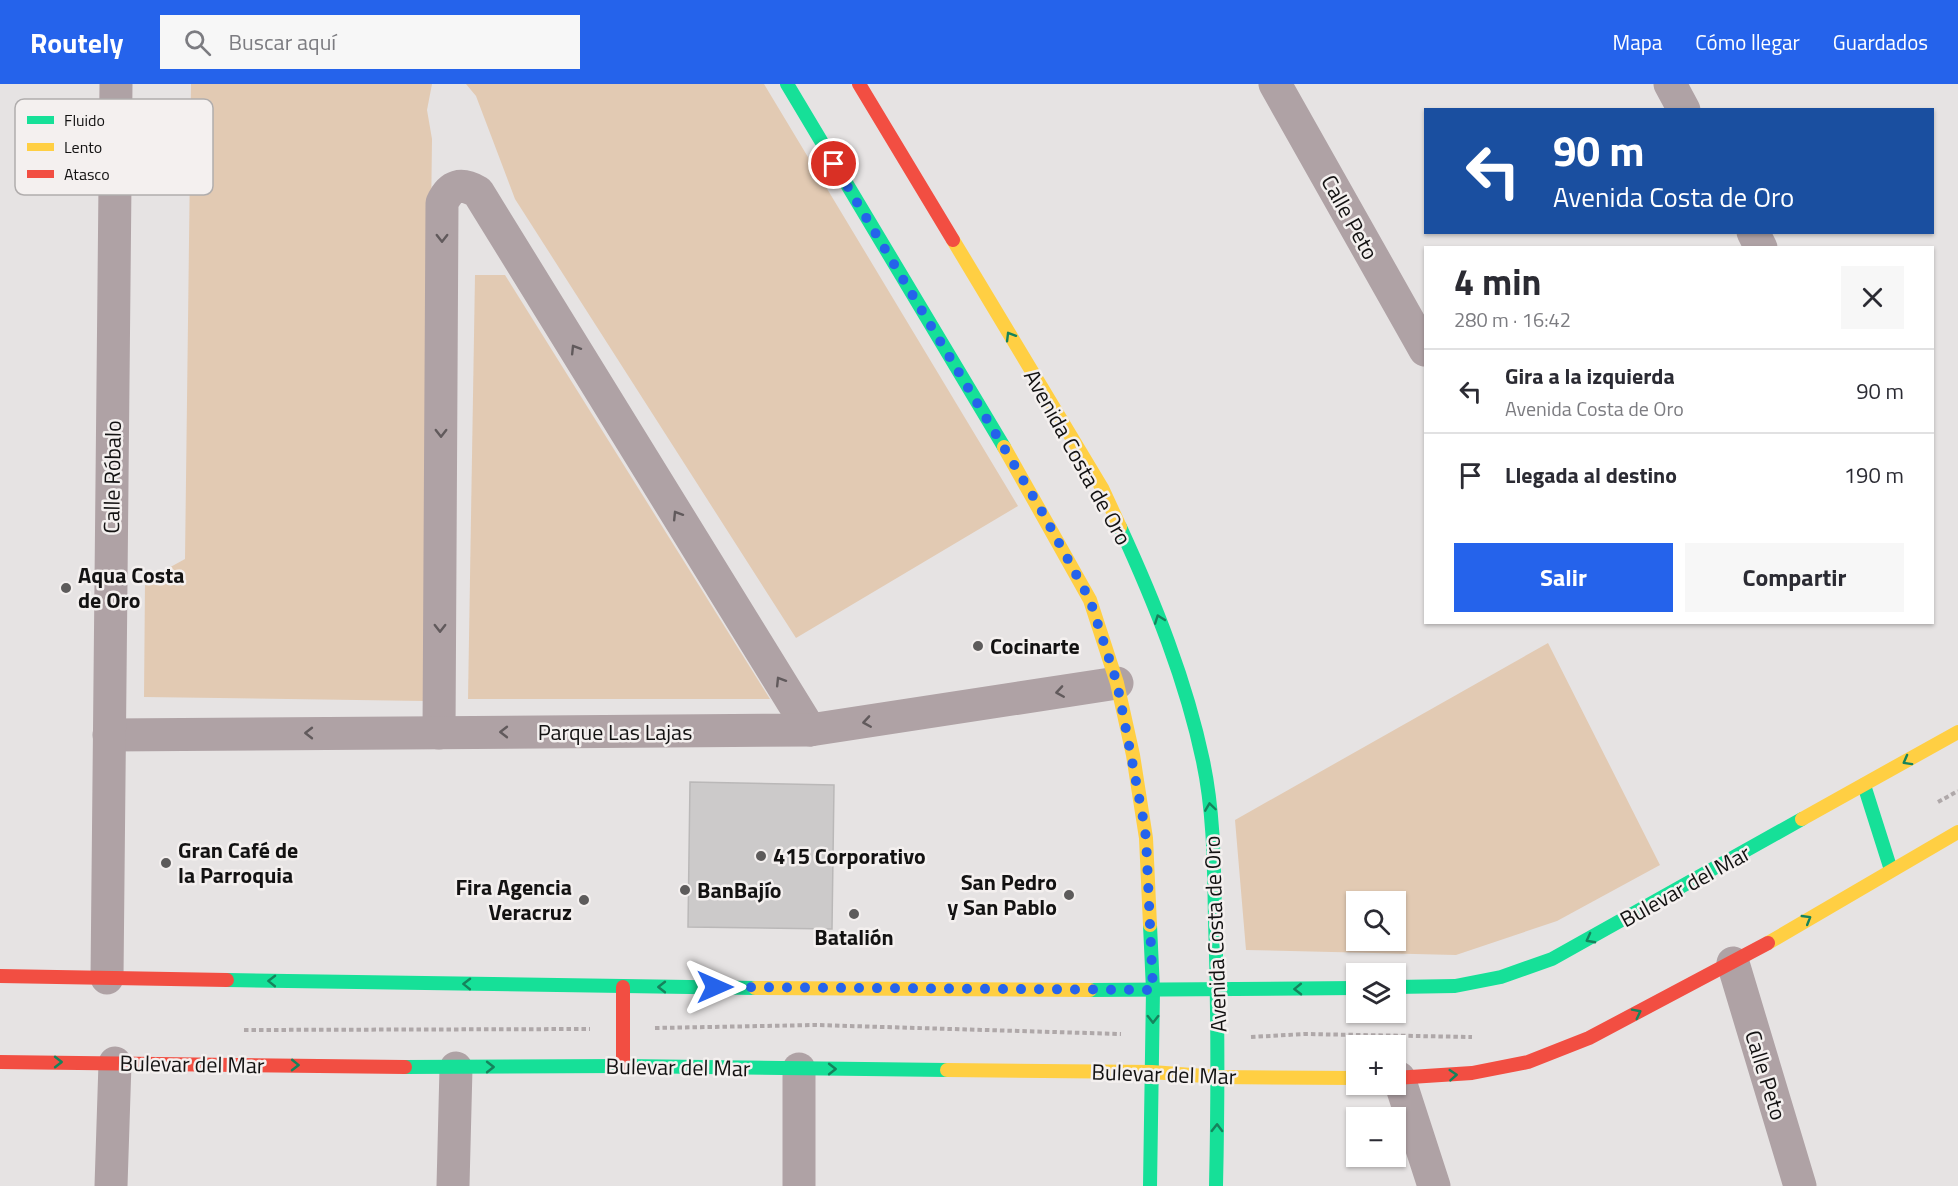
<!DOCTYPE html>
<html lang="es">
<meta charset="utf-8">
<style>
body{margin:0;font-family:"Titillium Web",sans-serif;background:#f7f7f7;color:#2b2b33;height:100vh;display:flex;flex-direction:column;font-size:22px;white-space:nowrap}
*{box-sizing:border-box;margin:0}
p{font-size:20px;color:#7c7c81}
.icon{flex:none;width:33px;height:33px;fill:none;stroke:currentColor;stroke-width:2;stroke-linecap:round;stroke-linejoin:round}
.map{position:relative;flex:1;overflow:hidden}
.panel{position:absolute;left:1424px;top:162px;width:510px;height:378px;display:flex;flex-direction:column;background:#fff;border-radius:0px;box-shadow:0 2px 4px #0004}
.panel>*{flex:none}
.guide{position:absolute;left:1424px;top:24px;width:510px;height:126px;border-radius:0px;box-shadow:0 2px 4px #0004;background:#1a4fa0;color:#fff;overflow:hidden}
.tools{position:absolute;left:1346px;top:807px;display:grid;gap:12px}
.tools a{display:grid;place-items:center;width:60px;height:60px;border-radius:0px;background:#fff;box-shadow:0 2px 4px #0004;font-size:30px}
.pin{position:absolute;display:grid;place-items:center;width:51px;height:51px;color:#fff;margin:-26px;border:3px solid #fff;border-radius:50%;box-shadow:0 2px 6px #0007}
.me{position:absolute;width:66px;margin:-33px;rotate:90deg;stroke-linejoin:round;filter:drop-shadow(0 0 4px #0008)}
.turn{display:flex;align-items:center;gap:21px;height:126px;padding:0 30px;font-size:27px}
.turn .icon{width:78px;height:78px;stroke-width:2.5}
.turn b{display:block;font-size:42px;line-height:51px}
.round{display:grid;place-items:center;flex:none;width:63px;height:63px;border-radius:0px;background:#f7f7f7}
.summary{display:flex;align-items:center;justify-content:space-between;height:102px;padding:0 30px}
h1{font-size:36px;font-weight:700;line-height:45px}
.primary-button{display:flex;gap:12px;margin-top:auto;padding:12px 30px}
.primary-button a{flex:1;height:69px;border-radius:0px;background:#2563eb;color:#fff;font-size:24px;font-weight:700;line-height:69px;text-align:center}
.primary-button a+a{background:#f7f7f7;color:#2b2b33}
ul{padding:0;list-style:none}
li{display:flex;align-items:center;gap:18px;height:84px;padding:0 30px;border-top:2px solid #e1e1e2}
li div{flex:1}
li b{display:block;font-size:22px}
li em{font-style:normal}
header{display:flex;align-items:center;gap:36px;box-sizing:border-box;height:84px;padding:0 30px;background:#2563eb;color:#fff}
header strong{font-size:28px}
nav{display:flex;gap:33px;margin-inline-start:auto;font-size:21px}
.search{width:420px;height:54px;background:#f7f7f7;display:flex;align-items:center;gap:15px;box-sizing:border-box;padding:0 21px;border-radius:0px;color:#7c7c81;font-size:22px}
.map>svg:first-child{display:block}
.green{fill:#e2cab3;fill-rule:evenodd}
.building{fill:#cccaca;stroke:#bab8b8;stroke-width:1.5}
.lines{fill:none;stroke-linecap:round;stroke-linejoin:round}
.path{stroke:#afa8a9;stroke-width:4;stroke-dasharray:4.5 3;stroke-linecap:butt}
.street{stroke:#afa2a5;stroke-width:33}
.fast{stroke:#16e098;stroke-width:14}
.slow{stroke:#ffcf43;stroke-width:14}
.jam{stroke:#f24e42;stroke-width:14}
.oneway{stroke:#615a5c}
.oneway2{stroke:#15835c}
.route{stroke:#2563eb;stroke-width:10;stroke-dasharray:0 18}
.poi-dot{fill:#5d5b5b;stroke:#f4f0ef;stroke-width:2}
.labels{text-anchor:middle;stroke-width:5;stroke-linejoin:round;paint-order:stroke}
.street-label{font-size:22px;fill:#131212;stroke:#f4f0ef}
.poi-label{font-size:22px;font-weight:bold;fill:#131212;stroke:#f4f0ef;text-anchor:start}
.key{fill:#f4f0ef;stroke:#b0adad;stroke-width:1.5}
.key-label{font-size:16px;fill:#131212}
</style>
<header>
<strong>Routely</strong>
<div class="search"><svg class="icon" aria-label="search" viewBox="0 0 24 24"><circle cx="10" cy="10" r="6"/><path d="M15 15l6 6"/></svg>Buscar aquí</div>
<nav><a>Mapa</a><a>Cómo llegar</a><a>Guardados</a></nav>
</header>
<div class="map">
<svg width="1958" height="1102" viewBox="0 0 1958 1102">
<rect width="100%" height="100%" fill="#e6e3e3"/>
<g class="green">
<path d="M191 0H432L427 26 432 55 425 617 144 613 145 497 185 475Z"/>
<path d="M466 0H764L1018 422 796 554 515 115 476 12Z"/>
<path d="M475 191H505L770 615H468Z"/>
<path d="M1548 559 1660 781 1557 837 1456 871 1246 866 1235 736ZM1356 818H1395V856H1356Z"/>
</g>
<path class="building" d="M690 698 834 701 832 845 688 843Z"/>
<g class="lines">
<g class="path">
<path d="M1938 718 1958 707"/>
<path d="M655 944 816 941 1121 950"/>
<path d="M244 946 590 945"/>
<path d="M1251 953 1304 950 1472 953"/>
</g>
<g class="street">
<path d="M1275 0 1425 266"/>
<path d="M1670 0 1684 26"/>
<path d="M1753 148 1761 164"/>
<path d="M439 649 442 119C450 101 461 98 478 108L810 646"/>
<path d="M109 651 810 646 1117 599"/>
<path d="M1733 879 1800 1102"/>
<path d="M107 894 116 0"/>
<path d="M1399 994 1434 1102"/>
<path d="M111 1102 115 979"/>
<path d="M453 1102 456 984"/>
<path d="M799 1102V985"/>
</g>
<g class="fast">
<path d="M787 0 1004 363"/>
<path d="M1120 443C1154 517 1186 596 1203 677 1214 729 1214 782 1215 835 1218 924 1218 1013 1216 1102"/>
<path d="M1864 701 1891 786"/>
<path d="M1150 841 1153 906 1150 1102"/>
<path d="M227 896 755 904"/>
<path d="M1395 903 1455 902 1501 893 1552 875 1802 735"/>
<path d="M1090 906 1356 904"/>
<path d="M405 983 623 982 947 986"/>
</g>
<g class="slow">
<path d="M953 156 1102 404 1120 443"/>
<path d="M1004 363 1090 516 1117 599 1133 671 1146 754 1150 841"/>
<path d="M1802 735 1958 648"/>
<path d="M1768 859 1958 748"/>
<path d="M755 904 1090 906"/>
<path d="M947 986 1152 988 1218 993 1356 994"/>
</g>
<g class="jam">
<path d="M859 0 953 156"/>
<path d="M0 892 227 896"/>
<path d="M623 903V982"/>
<path d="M0 978 405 983"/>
<path d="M1395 994 1472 989 1528 978 1589 954 1768 859"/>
</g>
</g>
<defs><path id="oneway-chevron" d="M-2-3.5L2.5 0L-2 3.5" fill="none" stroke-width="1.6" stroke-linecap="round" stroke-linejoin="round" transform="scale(1.5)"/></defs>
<g class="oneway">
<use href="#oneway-chevron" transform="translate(442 154) rotate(90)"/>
<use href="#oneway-chevron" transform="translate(575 265) rotate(-122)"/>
<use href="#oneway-chevron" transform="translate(441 349) rotate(90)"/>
<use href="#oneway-chevron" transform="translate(677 431) rotate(-122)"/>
<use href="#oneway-chevron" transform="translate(440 544) rotate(90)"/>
<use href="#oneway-chevron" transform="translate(780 597) rotate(-122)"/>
<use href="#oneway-chevron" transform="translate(1060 608) rotate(171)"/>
<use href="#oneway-chevron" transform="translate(867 638) rotate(171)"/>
<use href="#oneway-chevron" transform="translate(504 648) rotate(180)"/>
<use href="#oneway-chevron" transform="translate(309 649) rotate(180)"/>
</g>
<g class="oneway2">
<use href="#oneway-chevron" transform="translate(1010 252) rotate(-121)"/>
<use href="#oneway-chevron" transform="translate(1159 535) rotate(-110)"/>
<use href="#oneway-chevron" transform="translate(1907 677) rotate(151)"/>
<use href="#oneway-chevron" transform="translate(1210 723) rotate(-98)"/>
<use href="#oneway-chevron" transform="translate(1807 835) rotate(-31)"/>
<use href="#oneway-chevron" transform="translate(1590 855) rotate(152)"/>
<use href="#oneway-chevron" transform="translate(272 897) rotate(-179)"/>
<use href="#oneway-chevron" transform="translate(467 900) rotate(-179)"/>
<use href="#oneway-chevron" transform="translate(662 903) rotate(-180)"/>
<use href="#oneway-chevron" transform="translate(1298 905) rotate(179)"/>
<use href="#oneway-chevron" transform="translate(1637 929) rotate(-27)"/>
<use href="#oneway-chevron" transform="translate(1153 935) rotate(90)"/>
<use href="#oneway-chevron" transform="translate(58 978)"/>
<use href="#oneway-chevron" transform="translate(295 981) rotate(1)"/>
<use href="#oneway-chevron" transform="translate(490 983)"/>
<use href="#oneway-chevron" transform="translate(832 985)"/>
<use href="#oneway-chevron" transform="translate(1453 991) rotate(-4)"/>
<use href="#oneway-chevron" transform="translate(1217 1044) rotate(-89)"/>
</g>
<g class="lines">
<path class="route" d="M715 903 1153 906 1146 754 1143 734 1117 599 1090 516 1040 424 834 80"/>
</g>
<g class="poi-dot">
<circle cx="66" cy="504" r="6"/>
<circle cx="978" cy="562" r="6"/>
<circle cx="761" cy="772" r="6"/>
<circle cx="166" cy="779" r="6"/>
<circle cx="685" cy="806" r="6"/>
<circle cx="1069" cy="811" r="6"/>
<circle cx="584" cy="816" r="6"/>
<circle cx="854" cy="830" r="6"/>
</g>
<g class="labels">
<g class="street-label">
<text transform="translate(1350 133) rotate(61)" y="8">Calle Peto</text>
<text transform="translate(1078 373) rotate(61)" y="8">Avenida Costa de Oro</text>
<text transform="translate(112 393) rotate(-89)" y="8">Calle Róbalo</text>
<text x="615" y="656">Parque Las Lajas</text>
<text transform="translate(1685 802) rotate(-29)" y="8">Bulevar del Mar</text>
<text transform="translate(1215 850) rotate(-92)" y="8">Avenida Costa de Oro</text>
<text transform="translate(192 980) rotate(1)" y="8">Bulevar del Mar</text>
<text transform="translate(678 983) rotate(1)" y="8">Bulevar del Mar</text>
<text transform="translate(1164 990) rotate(2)" y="8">Bulevar del Mar</text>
<text transform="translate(1766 991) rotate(73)" y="8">Calle Peto</text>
</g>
<g class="poi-label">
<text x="78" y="499">Aqua Costa<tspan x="78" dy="25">de Oro</tspan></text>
<text x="990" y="570">Cocinarte</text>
<text x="178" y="774">Gran Café de<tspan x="178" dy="25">la Parroquia</tspan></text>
<text x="773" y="780">415 Corporativo</text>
<text x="1057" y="806" text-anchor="end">San Pedro<tspan x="1057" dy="25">y San Pablo</tspan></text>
<text x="572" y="811" text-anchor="end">Fira Agencia<tspan x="572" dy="25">Veracruz</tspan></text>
<text x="697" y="814">BanBajío</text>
<text x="854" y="861" text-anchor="middle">Batalión</text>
</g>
</g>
<rect x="15" y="15" width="198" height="96" rx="9" class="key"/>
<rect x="27" y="32" width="27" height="8" fill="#16e098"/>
<rect x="27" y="59" width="27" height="8" fill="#ffcf43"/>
<rect x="27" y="86" width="27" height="8" fill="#f24e42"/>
<g class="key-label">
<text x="64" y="42">Fluido</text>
<text x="64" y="69">Lento</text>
<text x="64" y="96">Atasco</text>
</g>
</svg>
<div class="tools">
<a><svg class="icon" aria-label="search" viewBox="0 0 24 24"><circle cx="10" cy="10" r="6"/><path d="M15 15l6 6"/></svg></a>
<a><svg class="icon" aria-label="layers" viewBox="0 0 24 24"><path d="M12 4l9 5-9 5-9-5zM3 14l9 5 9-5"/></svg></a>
<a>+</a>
<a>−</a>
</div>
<div class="pin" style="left:834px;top:80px;background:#d93025"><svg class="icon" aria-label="arrive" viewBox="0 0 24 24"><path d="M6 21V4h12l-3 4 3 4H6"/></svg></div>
<svg class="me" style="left:715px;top:903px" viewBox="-20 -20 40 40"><path d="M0-17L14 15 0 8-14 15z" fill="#2563eb" stroke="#fff" stroke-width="4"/></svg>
<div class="guide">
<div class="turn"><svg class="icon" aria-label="left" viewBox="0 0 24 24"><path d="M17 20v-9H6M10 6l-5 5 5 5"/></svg><div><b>90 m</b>Avenida Costa de Oro</div></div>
</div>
<section class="panel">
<div class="summary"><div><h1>4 min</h1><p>280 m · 16:42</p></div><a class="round"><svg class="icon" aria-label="close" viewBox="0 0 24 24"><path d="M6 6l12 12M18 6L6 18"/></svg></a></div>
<ul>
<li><svg class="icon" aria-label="left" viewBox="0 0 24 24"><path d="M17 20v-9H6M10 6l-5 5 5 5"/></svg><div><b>Gira a la izquierda</b><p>Avenida Costa de Oro</p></div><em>90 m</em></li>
<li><svg class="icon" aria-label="arrive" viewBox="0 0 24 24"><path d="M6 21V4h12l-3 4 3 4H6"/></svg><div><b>Llegada al destino</b></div><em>190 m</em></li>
</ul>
<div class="primary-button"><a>Salir</a><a>Compartir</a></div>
</section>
</div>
